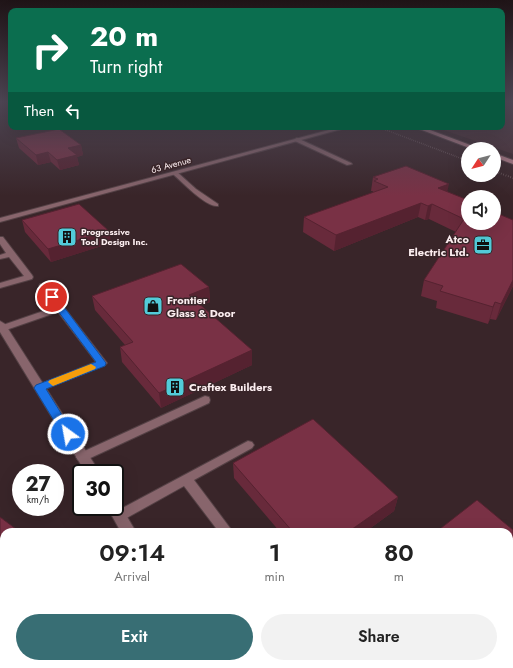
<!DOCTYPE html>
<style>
body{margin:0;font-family:Jost,sans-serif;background:#f2f2f2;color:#222;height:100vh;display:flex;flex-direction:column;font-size:15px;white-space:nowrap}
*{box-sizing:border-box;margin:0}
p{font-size:13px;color:#767676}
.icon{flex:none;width:22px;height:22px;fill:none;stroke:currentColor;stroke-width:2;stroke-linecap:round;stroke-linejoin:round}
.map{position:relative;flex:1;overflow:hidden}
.details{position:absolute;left:0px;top:528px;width:513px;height:140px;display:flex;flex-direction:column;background:#fff;border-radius:12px 12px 0 0;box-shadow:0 4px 16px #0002}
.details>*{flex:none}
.banner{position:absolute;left:8px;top:8px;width:497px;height:122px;border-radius:8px;box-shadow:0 4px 16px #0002;background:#0b6e4f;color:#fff;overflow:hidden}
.needle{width:26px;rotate:234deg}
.buttons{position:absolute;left:461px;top:142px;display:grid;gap:8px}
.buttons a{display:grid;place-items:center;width:40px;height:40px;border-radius:50%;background:#fff;box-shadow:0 4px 16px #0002;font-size:20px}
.speed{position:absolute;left:12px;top:464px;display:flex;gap:8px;font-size:20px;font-weight:700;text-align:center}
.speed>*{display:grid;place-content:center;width:52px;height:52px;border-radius:50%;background:#fff;box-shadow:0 4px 16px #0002;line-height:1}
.speed small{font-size:10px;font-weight:400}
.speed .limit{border:2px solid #111;border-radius:6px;background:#fff;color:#111}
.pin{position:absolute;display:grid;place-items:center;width:34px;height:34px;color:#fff;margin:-17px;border:2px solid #fff;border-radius:50%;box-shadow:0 1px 4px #0007}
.me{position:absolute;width:44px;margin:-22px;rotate:328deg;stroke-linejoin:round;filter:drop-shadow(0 0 3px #0008)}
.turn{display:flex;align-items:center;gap:14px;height:84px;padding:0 16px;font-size:18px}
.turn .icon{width:52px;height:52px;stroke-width:2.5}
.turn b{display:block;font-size:28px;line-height:34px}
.then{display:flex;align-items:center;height:38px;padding:0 16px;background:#0003;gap:8px;font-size:15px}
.eta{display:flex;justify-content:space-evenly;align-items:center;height:68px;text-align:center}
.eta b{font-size:24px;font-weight:600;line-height:28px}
.button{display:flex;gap:8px;margin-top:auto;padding:8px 16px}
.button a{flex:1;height:46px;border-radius:24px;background:#386e74;color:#fff;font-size:16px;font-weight:600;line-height:46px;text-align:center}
.button a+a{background:#f2f2f2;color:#222}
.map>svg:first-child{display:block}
.built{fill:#482d33}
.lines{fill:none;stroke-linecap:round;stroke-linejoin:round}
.lane-casing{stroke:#544145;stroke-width:2}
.street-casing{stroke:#544145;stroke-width:2}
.secondary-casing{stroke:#544145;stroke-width:2}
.path-far1{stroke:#857376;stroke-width:1.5;stroke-dasharray:0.5 1.5;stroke-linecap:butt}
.path{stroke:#857376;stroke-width:2;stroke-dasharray:0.5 2;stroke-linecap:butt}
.lane{fill:#88656c;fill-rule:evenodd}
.street{fill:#88656c;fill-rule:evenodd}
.secondary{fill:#bc8590;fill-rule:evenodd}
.wall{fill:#682a3b}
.shaded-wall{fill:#552230}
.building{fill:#793145;stroke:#552230}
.route{fill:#1a73e8;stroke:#114b97}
.slow{fill:#f59e0b}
.labels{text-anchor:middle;stroke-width:3;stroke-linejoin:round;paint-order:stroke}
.far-street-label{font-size:9px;fill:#fceef0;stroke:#392529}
.far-poi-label{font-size:9px;font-weight:bold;fill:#fceef0;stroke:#392529;text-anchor:start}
.poi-label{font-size:11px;font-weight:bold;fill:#fceef0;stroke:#392529;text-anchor:start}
</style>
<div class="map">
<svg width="513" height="668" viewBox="0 0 513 668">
<rect width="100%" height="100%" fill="#392529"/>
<path class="built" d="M502 102H513V154L435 127H502Z"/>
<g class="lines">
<g class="lane-casing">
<g id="lane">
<path d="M297 138 351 163 352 164 347 165 295 141V139Z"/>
<path d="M173 172H177L196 189 218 204V206C207 208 182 182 173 174Z"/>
<path d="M0 237H3L32 275 33 277 32 279 0 288V283L24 276 9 257 0 259V255L6 253 0 244Z"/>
<path d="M40 284H46L107 363 105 365 40 391 36 390 35 388 36 386 96 362 58 312 6 330H0V326L55 307 39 286Z"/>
<path d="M205 396 209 397 210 400 209 403 86 460 82 461 78 460 76 457 78 454Z"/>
<path d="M248 441 252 442 254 445 252 448 194 480 233 532H219L184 486 123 520 119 521 115 520 113 516 115 512Z"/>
<path d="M38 664H55L53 668H36Z"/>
<path d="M250 664H269L267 668H248Z"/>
<path d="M363 664H381L383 668H365Z"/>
</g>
</g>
<g class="street-casing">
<g id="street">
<path d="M340 127H349L0 222V218Z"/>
<path d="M0 321 5 324 100 473H86L0 332Z"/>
<path d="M115 501 119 503 136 532H121L107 507H115Z"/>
<path d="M202 664H220L222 668H204Z"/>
</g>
</g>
<g class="secondary-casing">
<g id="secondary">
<path d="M414 127H422L481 149H472Z"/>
<path d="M494 153 513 160V164L494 157Z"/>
</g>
</g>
<path class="path-far1" d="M378 127 468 161"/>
<path class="path" d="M494 171 513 178"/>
<use href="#lane" class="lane"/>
<use href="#street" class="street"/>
<use href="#secondary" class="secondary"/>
</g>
<g class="wall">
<path d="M16 138 81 145 83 155 77 157 79 165 60 170 51 162 38 165 19 148Z"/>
<path d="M373 177 447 191 513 286 496 320 490 319 488 324 436 308 437 301 421 296 424 280 456 232 429 219 425 220 418 217 334 251 303 232 304 217 372 193 373 191H371Z"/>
<path d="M22 220 109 231 111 243 51 262 25 232Z"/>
<path d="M209 287 210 302 201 305 252 365 161 408 122 362 120 347 125 345 95 310 92 296Z"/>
<path d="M233 463 398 497 394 511 365 532H280L234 478Z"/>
<path d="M443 664H509L513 668H447Z"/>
</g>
<g class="shaded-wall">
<path d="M81 145 83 155 77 157 79 165 60 170 57 160 68 148Z"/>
<path d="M48 152 51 162 38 165 36 155Z"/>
<path d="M449 184 446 197 438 188Z"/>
<path d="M421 203 418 217 334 251 336 235Z"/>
<path d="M432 204 429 219 425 220 428 206Z"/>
<path d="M109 231 111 243 51 262 48 249Z"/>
<path d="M513 280V286L496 320 501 304Z"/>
<path d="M209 287 210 302 191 309 189 295Z"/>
<path d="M495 302 490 319 488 324 493 307Z"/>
<path d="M252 350V365L161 408 159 393Z"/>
<path d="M398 497 394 511 365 532H348Z"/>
<path d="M4 557V578L0 577V561Z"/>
<path d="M4 601V622L0 626V605Z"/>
</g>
<g class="building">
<path d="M59 129 81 145 68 148 77 155 57 160 48 152 36 155 16 138Z"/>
<path d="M406 166 449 184 438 188 468 200V223H494V212L513 220V280L501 304 495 302 493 307 440 291 443 286 424 280 464 219 432 204 428 206 421 203 336 235 304 217 388 187 374 181 378 179 373 177Z"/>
<path d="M79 204 109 231 48 249 22 220Z"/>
<path d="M181 264 209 287 189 295 252 350 159 393 120 347 133 342 92 296Z"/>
<path d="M313 419 398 497 348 532H293L233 463Z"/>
<path d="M477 500 513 530V668H470L467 664H509V532H436Z"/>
<path d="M0 517 20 532H4V557L0 561Z"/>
<path d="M0 571 4 574V601L0 605Z"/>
</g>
<linearGradient id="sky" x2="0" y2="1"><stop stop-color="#1f1417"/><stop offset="0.52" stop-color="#4e4654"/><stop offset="1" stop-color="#4e4654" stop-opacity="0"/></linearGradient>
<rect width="513" height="196" fill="url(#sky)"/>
<path class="route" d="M49 295H55L106 363 105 366 46 389 74 434 68 438 64 437 34 388 36 385 96 362 49 299Z"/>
<path class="slow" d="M91 364 96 367 95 369 53 386 48 382 50 380Z"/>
<defs>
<g id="building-square" transform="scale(1)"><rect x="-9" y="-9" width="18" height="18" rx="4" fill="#52cbd9" stroke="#392529"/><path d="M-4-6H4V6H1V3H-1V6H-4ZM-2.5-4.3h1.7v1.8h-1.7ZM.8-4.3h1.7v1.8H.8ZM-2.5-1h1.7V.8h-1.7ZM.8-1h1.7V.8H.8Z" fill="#111"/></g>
<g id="office-square" transform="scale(1)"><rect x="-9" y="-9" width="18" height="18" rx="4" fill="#52cbd9" stroke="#392529"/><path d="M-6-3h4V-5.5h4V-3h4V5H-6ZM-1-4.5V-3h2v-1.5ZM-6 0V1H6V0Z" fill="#111"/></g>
<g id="shop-square" transform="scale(1)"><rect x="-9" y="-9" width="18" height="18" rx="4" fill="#52cbd9" stroke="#392529"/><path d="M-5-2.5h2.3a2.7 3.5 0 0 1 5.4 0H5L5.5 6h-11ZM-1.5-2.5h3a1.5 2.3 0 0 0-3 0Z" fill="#111"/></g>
</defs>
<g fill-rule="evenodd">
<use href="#building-square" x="67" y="237"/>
<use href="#office-square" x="483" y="245"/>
<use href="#shop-square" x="153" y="306"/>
<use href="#building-square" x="175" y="387"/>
</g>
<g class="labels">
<g class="far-street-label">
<text transform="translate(171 165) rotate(-15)" y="3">63 Avenue</text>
</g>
<g class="far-poi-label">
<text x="81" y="235">Progressive<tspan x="81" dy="10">Tool Design Inc.</tspan></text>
</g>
<g class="poi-label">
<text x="469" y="243" text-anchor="end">Atco<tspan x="469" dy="13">Electric Ltd.</tspan></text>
<text x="167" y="304">Frontier<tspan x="167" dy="13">Glass &amp; Door</tspan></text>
<text x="189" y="391">Craftex Builders</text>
</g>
</g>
</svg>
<div class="buttons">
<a><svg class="needle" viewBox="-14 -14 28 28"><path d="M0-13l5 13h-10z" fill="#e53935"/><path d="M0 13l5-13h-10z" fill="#767676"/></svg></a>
<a><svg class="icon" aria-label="sound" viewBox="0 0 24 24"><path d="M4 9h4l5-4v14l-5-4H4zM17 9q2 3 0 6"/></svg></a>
</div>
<div class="speed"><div>27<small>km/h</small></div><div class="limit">30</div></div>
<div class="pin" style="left:52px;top:297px;background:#d93025"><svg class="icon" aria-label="arrive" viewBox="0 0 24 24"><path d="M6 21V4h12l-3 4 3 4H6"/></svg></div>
<svg class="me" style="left:68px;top:434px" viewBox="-20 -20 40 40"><circle r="17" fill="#1a73e8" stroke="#fff" stroke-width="3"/><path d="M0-11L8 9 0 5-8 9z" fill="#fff"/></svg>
<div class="banner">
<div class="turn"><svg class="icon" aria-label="right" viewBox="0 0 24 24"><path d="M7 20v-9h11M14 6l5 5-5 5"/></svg><div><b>20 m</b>Turn right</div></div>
<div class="then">Then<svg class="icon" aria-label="left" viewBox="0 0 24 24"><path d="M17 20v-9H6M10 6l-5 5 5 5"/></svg></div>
</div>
<section class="details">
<div class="eta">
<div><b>09:14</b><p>Arrival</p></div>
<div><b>1</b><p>min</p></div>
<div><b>80</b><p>m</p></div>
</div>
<div class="button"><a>Exit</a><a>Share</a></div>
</section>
</div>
